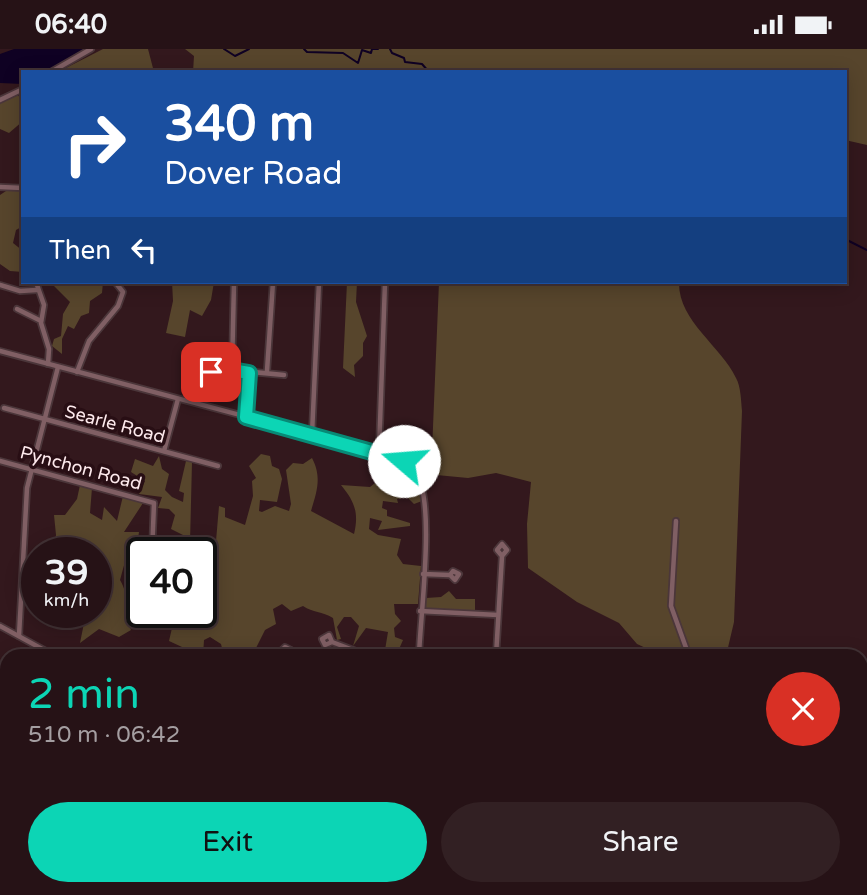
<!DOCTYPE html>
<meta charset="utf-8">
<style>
body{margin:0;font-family:"Varela Round",sans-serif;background:#322023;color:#f1f3f6;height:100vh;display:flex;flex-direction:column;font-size:26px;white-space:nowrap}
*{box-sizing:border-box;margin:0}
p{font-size:23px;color:#a49ea1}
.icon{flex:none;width:38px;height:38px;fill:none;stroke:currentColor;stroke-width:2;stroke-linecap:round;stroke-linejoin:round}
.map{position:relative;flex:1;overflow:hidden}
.panel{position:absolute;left:0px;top:600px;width:868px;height:247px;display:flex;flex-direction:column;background:#261216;border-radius:21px 21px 0 0;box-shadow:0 4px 18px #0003,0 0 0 2px #423235}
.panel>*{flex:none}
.top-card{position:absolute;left:21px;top:21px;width:826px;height:214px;border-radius:0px;box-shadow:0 4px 18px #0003,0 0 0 2px #423235;background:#1a4fa0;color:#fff;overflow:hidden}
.speed{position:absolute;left:21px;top:488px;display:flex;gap:14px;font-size:35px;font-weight:700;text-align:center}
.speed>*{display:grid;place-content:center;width:91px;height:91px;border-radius:50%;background:#261216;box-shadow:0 4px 18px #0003,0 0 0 2px #423235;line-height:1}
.speed small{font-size:18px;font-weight:400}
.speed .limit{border:4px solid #111;border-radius:10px;background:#fff;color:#111}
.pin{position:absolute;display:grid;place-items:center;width:60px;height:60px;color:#fff;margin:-30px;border-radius:14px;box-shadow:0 4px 10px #0006}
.me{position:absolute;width:77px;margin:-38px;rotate:288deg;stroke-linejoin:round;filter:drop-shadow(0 0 5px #0008)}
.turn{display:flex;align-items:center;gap:24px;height:147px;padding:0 28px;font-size:32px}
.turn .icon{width:91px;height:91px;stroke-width:2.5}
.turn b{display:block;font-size:49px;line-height:60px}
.then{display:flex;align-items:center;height:66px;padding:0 28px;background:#0003;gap:14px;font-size:26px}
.round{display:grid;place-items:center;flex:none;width:74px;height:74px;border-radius:37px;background:#322023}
.headline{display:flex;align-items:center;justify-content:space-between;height:119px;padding:0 28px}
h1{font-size:42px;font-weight:600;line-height:52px;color:#0cd5b5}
.action{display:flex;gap:14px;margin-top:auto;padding:14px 28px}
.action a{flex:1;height:80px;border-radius:42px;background:#0cd5b5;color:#111;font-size:28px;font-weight:600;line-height:80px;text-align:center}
.action a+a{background:#322023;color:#f1f3f6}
.status{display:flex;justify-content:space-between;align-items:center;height:49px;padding:0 35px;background:#261216;direction:ltr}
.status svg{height:19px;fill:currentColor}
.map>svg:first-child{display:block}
.green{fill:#57452c}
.water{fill:#0f0123}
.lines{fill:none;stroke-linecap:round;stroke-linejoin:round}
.stream{stroke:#0f0123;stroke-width:2}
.minor-casing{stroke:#4b363a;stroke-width:8}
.minor{stroke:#805f64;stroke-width:4.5}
.route-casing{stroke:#088a76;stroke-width:18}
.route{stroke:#0cd5b5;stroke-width:12}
.labels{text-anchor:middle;stroke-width:7;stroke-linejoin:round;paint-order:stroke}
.street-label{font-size:18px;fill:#fde9ec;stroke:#280e14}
</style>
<div class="status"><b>06:40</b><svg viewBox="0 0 49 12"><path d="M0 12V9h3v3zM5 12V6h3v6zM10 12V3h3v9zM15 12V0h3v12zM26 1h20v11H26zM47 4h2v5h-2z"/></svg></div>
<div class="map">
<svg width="867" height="846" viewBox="0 0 867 846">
<rect width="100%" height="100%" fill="#33181d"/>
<g class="green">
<path d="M103 0H148L154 23H58Z"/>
<path d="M185 0H867V96L845 91V23H193L194 7Z"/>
<path d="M17 46 23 50V72L9 84 0 80V54Z"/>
<path d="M6 142H23V177L16 181 13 194 23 202V223L10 222 0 215V146Z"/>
<path d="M50 233H103L102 244 90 252 89 264 81 267 74 280 68 277 62 290V305L52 297 54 290 61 287 63 265 70 253Z"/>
<path d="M172 233H214L211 251 202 267 190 261 185 288 166 284 173 252Z"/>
<path d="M347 233H357L356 253 367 287 363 294V307L354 316 355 328 343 319Z"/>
<path d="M439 233H679C678 272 721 297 736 329 741 338 741 352 742 362L734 573 726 607H663L637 595 619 574 577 553 528 519 527 475 531 433 496 424 468 429 426 425 432 402Z"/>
<path d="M261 405 270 407 272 417 279 420 282 430 277 453 260 451 259 462 262 463 275 457 289 462 291 455 286 421 293 414 303 415 312 409C322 428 317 442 311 462L354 485C359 464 355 453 341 436L370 438 375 434 383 439 392 436 397 420 407 427 411 437H420L422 452 414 455 407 448 397 450 398 454 383 452 382 459 387 461V467L410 474V477L378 481 382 472 370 469 369 480 378 486 401 490 397 506 403 515 421 517 418 555H394L395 565 401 572 394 579 395 588 403 591 396 607H384L388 583 366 579 353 597 359 577 351 568H344L337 578 341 590 337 591 333 569C322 562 313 564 303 557L291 562 282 555 273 560 276 575 265 581 252 607H224L221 595 210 588 204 591 203 607H164L167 601 181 604 182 598 169 592 172 579 183 564H201V504H188V500L182 496 183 486 171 480 175 466 169 460 158 459 162 448 139 445 145 432 131 423 135 410 153 417 159 407 162 420 169 425 165 441 172 448 183 453 184 444 179 442 186 412 192 413 190 494 216 492 219 457 225 459V468L245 476 253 447 252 432 256 429 249 417Z"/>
<path d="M80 436 92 439 90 464 102 471 104 458 117 472 123 447 143 454 124 483H139L137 497 129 498 120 531C129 545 125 564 131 581L119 588 99 580 80 594 86 564H96V504H53L56 486 54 466H65L77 450Z"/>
<path d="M449 542 456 550H475V562L426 559V549L441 548Z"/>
<path d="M7 633V777L0 776V639L6 637Z"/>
</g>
<path class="water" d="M14 0H84L45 23H23V35L0 34V5Z"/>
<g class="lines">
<g class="stream">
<path d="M224 0 235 7 249 0"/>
<path d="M304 0 307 3 343 4 358 14 362 1 371 4 372 0H378"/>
<path d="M390 0 392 4 404 9 405 13 422 15 429 23"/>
<path d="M845 190 867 201"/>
<path d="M861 774 867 772"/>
<path d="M0 807 7 810"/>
<path d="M12 840 16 846"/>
</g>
<g class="minor-casing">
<g id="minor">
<path d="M51 23 91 0"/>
<path d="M0 51 23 40"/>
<path d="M0 138 23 139"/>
<path d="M36 233 44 256 41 274 49 300 48 315"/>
<path d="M0 236 20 242 37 241"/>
<path d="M17 260 41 272"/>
<path d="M0 302 379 403C394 407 408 411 416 424 436 453 420 568 419 607"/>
<path d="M232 321 234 233"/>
<path d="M267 322 273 233"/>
<path d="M77 323 89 292 118 257 123 243 115 233"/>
<path d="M211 323 232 321 284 326"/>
<path d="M4 359 218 417"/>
<path d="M246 368 249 324"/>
<path d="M312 385 319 233"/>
<path d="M164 402 178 350"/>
<path d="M379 403 385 233"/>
<path d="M0 412 154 454 152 504"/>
<path d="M676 472 671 557 689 607"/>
<path d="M423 525 450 526 455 531 459 525 453 522 450 526"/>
<path d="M420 562 498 566"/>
<path d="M0 577 55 607"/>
<path d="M19 587 27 439 58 318"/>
<path d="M332 593 325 596 322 590 329 586 332 593 369 607"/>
<path d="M282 607 280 603 285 598 291 601 289 607"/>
<path d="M496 607 502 507 507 501 502 495 497 501 502 507"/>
<path d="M498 840 509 846"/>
<path d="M237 846 238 840"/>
<path d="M408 846 409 840"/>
<path d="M645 846V840"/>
</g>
</g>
<use href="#minor" class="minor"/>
</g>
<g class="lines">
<g class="route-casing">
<path id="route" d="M211 323 232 321 249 324 246 368 404 412"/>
</g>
<use href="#route" class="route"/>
</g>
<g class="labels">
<g class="street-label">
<text transform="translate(115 375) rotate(15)" y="6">Searle Road</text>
<text transform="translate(81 419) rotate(15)" y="6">Pynchon Road</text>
</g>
</g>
</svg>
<div class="speed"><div>39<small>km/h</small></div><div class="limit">40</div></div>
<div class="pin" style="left:211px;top:323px;background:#d93025"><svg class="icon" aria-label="arrive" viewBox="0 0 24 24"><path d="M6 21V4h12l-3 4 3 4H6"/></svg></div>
<svg class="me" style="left:404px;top:412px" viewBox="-20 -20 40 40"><circle r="19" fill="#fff"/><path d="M0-13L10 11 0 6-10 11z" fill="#0cd5b5"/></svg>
<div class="top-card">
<div class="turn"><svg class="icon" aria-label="right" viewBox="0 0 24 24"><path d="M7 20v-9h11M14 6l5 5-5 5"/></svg><div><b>340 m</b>Dover Road</div></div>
<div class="then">Then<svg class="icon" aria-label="left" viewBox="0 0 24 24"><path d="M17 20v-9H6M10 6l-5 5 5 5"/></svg></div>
</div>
<section class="panel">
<div class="headline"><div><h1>2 min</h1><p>510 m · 06:42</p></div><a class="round" style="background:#d93025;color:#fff"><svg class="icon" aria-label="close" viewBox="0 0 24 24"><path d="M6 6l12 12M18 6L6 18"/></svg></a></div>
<div class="action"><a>Exit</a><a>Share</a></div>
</section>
</div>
